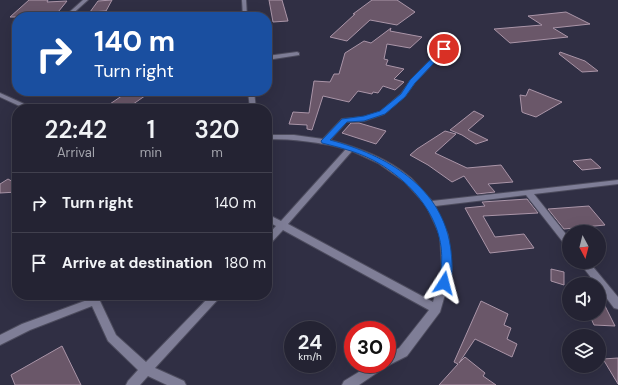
<!DOCTYPE html>
<style>
body{margin:0;font-family:"DM Sans",sans-serif;background:#2c2b3b;color:#f1f3f6;height:100vh;display:flex;flex-direction:column;font-size:15px;white-space:nowrap}
*{box-sizing:border-box;margin:0}
p{font-size:13px;color:#a3a4ac}
.icon{flex:none;width:22px;height:22px;fill:none;stroke:currentColor;stroke-width:2;stroke-linecap:round;stroke-linejoin:round}
.map{position:relative;flex:1;overflow:hidden}
.panel{position:absolute;left:12px;top:104px;width:260px;height:196px;display:flex;flex-direction:column;background:#242333;border-radius:16px;box-shadow:0 4px 16px #0002,0 0 0 1px #41404e}
.panel>*{flex:none}
.top-card{position:absolute;left:12px;top:12px;width:260px;height:84px;border-radius:16px;box-shadow:0 4px 16px #0002,0 0 0 1px #41404e;background:#1a4fa0;color:#fff;overflow:hidden}
.needle{width:26px;rotate:173deg}
.buttons{position:absolute;left:562px;top:225px;display:grid;gap:8px}
.buttons a{display:grid;place-items:center;width:44px;height:44px;border-radius:50%;background:#242333;box-shadow:0 4px 16px #0002,0 0 0 1px #41404e;font-size:20px}
.speed{position:absolute;left:284px;top:321px;display:flex;gap:8px;font-size:20px;font-weight:700;text-align:center}
.speed>*{display:grid;place-content:center;width:52px;height:52px;border-radius:50%;background:#242333;box-shadow:0 4px 16px #0002,0 0 0 1px #41404e;line-height:1}
.speed small{font-size:10px;font-weight:400}
.speed .limit{border:6px solid #d22;background:#fff;color:#111}
.pin{position:absolute;display:grid;place-items:center;width:34px;height:34px;color:#fff;margin:-17px;border:2px solid #fff;border-radius:50%;box-shadow:0 1px 4px #0007}
.me{position:absolute;width:44px;margin:-22px;rotate:9deg;stroke-linejoin:round;filter:drop-shadow(0 0 3px #0008)}
.turn{display:flex;align-items:center;gap:14px;height:84px;padding:0 16px;font-size:18px}
.turn .icon{width:52px;height:52px;stroke-width:2.5}
.turn b{display:block;font-size:28px;line-height:34px}
.eta{display:flex;justify-content:space-evenly;align-items:center;height:68px;text-align:center}
.eta b{font-size:24px;font-weight:600;line-height:28px}
ul{padding:0;list-style:none}
li{display:flex;align-items:center;gap:12px;height:60px;padding:0 16px;border-top:1px solid #41404e}
li div{flex:1}
li b{display:block;font-size:15px}
li em{font-style:normal}
.map>svg:first-child{display:block}
.building{fill:#6a5769;stroke:#aa95a8}
.lines{fill:none;stroke-linecap:round;stroke-linejoin:round}
.minor-casing{stroke:#4d4c5e;stroke-width:2}
.minor{fill:#7f7e97;fill-rule:evenodd}
.route{fill:#1a73e8;stroke:#114b97}
</style>
<div class="map">
<svg width="618" height="385" viewBox="0 0 618 385">
<rect width="100%" height="100%" fill="#302f44"/>
<g class="building">
<path d="M29 0H48L47 2 67 1 54 17H10Z"/>
<path d="M112 0 106 11 90 12 98 1Z"/>
<path d="M269 0H282L288 21 273 22Z"/>
<path d="M372 0H397L415 12 397 25 370 20 347 41 330 37 355 14H353Z"/>
<path d="M566 12 590 24 553 28 568 37 510 43 494 29 542 25 528 16Z"/>
<path d="M391 28 390 31 422 37 410 48 387 44 384 59 388 60 386 65 404 69 394 79 404 82 395 90 383 86 378 93 373 92 372 94 358 91 349 102 323 96 312 130 307 129V125L289 124 293 112 309 113 314 81 330 82 334 74H339L345 53 364 41 371 43Z"/>
<path d="M560 52 585 61 598 71 582 72 559 54Z"/>
<path d="M529 89 549 97 562 102 536 117 524 113 522 112 520 95 526 96Z"/>
<path d="M129 91H152L126 109 107 106Z"/>
<path d="M474 111 484 116 468 130 488 140 476 144 462 135 450 130Z"/>
<path d="M351 123H359L386 131 376 144 342 133Z"/>
<path d="M445 131 456 134 435 153 467 168 501 165 513 182 488 184 495 192 477 194 464 176 452 182 428 165 410 155 417 149Z"/>
<path d="M591 159 601 168 582 170 573 161Z"/>
<path d="M8 179 17 184V192L0 193V184Z"/>
<path d="M527 199 538 213 483 216 495 237 524 234 534 248 490 253 465 208 485 206 482 202Z"/>
<path d="M589 206 605 225 564 229 548 209Z"/>
<path d="M551 269 564 272V285L551 281Z"/>
<path d="M599 294 615 326 594 325 589 314H599Z"/>
<path d="M481 301 508 314 504 325 511 328 507 339 517 344 512 357 475 339 459 363 465 357 485 373 483 376 496 385H439L458 364 454 362Z"/>
<path d="M62 346 81 385H15L11 375Z"/>
<path d="M618 358V384L603 359Z"/>
</g>
<g class="lines">
<g class="minor-casing">
<g id="minor">
<path d="M83 0H88L69 17H64Z"/>
<path d="M242 0H246L247 17H243Z"/>
<path d="M451 39 455 40 415 82 405 96 384 114 364 121 346 122 330 140C359 148 387 158 411 178 418 185 425 194 432 201L618 180V184L534 194 569 238V247L566 246 526 195 435 206 448 235 452 270 440 312 407 356 387 366 359 385H342L344 381 372 364H387V355L399 348 429 310 283 230 270 244 267 245V236L276 226 267 221V214L281 221 346 149C320 142 294 139 267 139V135H294L323 139 342 119 363 117 380 112 401 94 411 80ZM352 151 378 163 405 182 426 205 440 235 442 270 433 302 288 224Z"/>
<path d="M297 52 299 53V55L267 60V56Z"/>
<path d="M248 91H254L256 109H250Z"/>
<path d="M0 93 33 108 34 109H26L0 97Z"/>
<path d="M579 262H589L618 297V309L614 308 599 288V284H596Z"/>
<path d="M90 295H100V301L116 335 146 362 211 295H222L155 368 184 381 186 385H167L148 376 140 385H126L128 381 138 370 108 341 92 306 30 330 0 345V335L22 324 90 299Z"/>
</g>
</g>
<use href="#minor" class="minor"/>
</g>
<path class="route" d="M442 48 447 49 415 83 405 97 385 114 364 121 347 122 330 140C386 155 444 187 451 251 452 263 454 275 448 286L444 288 440 286 438 283C453 233 421 189 380 164 362 153 342 148 322 143L321 141 342 119 364 116 380 111 401 94 410 80Z"/>
</svg>
<div class="buttons">
<a><svg class="needle" viewBox="-14 -14 28 28"><path d="M0-13l5 13h-10z" fill="#e53935"/><path d="M0 13l5-13h-10z" fill="#a3a4ac"/></svg></a>
<a><svg class="icon" aria-label="sound" viewBox="0 0 24 24"><path d="M4 9h4l5-4v14l-5-4H4zM17 9q2 3 0 6"/></svg></a>
<a><svg class="icon" aria-label="layers" viewBox="0 0 24 24"><path d="M12 4l9 5-9 5-9-5zM3 14l9 5 9-5"/></svg></a>
</div>
<div class="speed"><div>24<small>km/h</small></div><div class="limit">30</div></div>
<div class="pin" style="left:444px;top:49px;background:#d93025"><svg class="icon" aria-label="arrive" viewBox="0 0 24 24"><path d="M6 21V4h12l-3 4 3 4H6"/></svg></div>
<svg class="me" style="left:444px;top:283px" viewBox="-20 -20 40 40"><path d="M0-17L14 15 0 8-14 15z" fill="#1a73e8" stroke="#fff" stroke-width="4"/></svg>
<div class="top-card">
<div class="turn"><svg class="icon" aria-label="right" viewBox="0 0 24 24"><path d="M7 20v-9h11M14 6l5 5-5 5"/></svg><div><b>140 m</b>Turn right</div></div>
</div>
<section class="panel">
<div class="eta">
<div><b>22:42</b><p>Arrival</p></div>
<div><b>1</b><p>min</p></div>
<div><b>320</b><p>m</p></div>
</div>
<ul>
<li><svg class="icon" aria-label="right" viewBox="0 0 24 24"><path d="M7 20v-9h11M14 6l5 5-5 5"/></svg><div><b>Turn right</b></div><em>140 m</em></li>
<li><svg class="icon" aria-label="arrive" viewBox="0 0 24 24"><path d="M6 21V4h12l-3 4 3 4H6"/></svg><div><b>Arrive at destination</b></div><em>180 m</em></li>
</ul>
</section>
</div>
